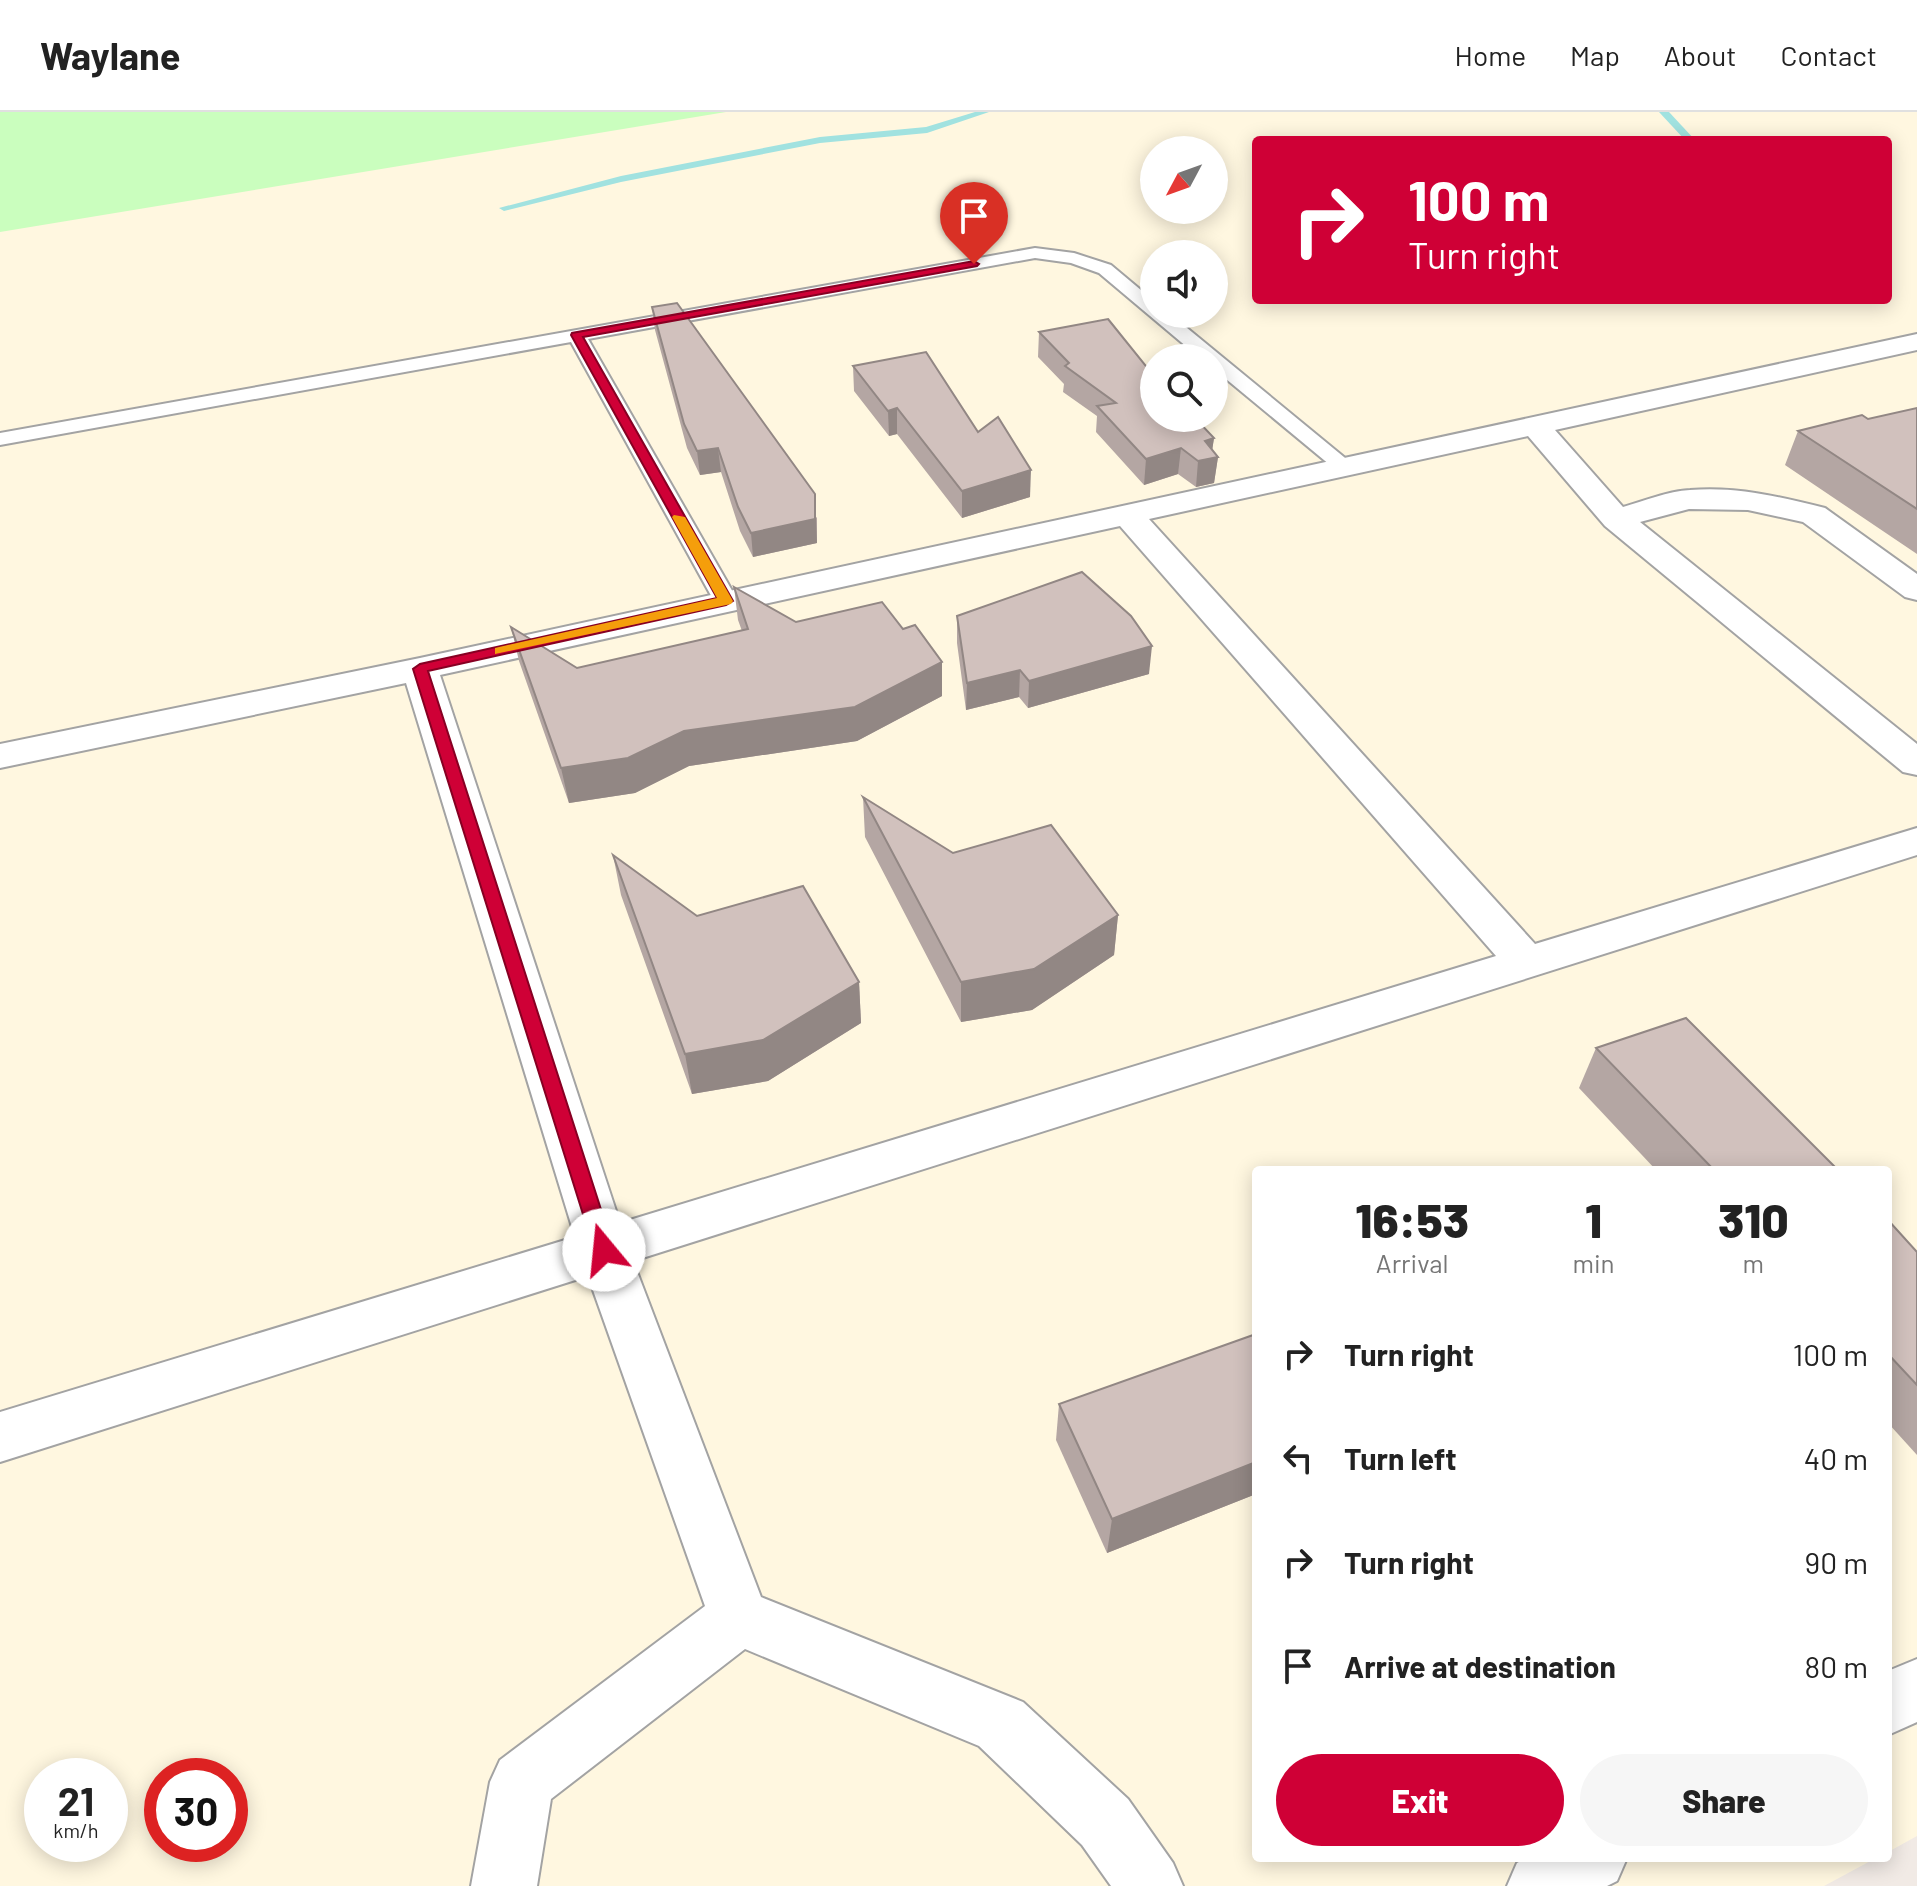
<!DOCTYPE html>
<style>
body{margin:0;font-family:Barlow,sans-serif;background:#f6f6f6;color:#222;height:100vh;display:flex;flex-direction:column;font-size:30px;white-space:nowrap}
*{box-sizing:border-box;margin:0}
p{font-size:26px;color:#767676}
.icon{flex:none;width:44px;height:44px;fill:none;stroke:currentColor;stroke-width:2;stroke-linecap:round;stroke-linejoin:round}
.map{position:relative;flex:1;overflow:hidden}
.drawer{position:absolute;left:1252px;top:1054px;width:640px;height:696px;display:flex;flex-direction:column;background:#fff;border-radius:8px;box-shadow:0 4px 20px #0003}
.drawer>*{flex:none}
.top-card{position:absolute;left:1252px;top:24px;width:640px;height:168px;border-radius:8px;box-shadow:0 4px 20px #0003;background:#cf0036;color:#fff;overflow:hidden}
.needle{width:52px;rotate:229deg}
.controls{position:absolute;left:1140px;top:24px;display:grid;gap:16px}
.controls a{display:grid;place-items:center;width:88px;height:88px;border-radius:50%;background:#fff;box-shadow:0 4px 20px #0003;font-size:40px}
.speed{position:absolute;left:24px;top:1646px;display:flex;gap:16px;font-size:40px;font-weight:700;text-align:center}
.speed>*{display:grid;place-content:center;width:104px;height:104px;border-radius:50%;background:#fff;box-shadow:0 4px 20px #0003;line-height:1}
.speed small{font-size:20px;font-weight:400}
.speed .limit{border:12px solid #d22;background:#fff;color:#111}
.pin{position:absolute;display:grid;place-items:center;width:68px;height:68px;color:#fff;margin:-82px -34px;border-radius:50% 50% 50% 0;rotate:-45deg;box-shadow:0 0 8px #0007}
.pin .icon{rotate:45deg}
.me{position:absolute;width:88px;margin:-44px;rotate:343deg;stroke-linejoin:round;filter:drop-shadow(0 0 6px #0008)}
.turn{display:flex;align-items:center;gap:28px;height:168px;padding:0 24px;font-size:36px}
.turn .icon{width:104px;height:104px;stroke-width:2.5}
.turn b{display:block;font-size:56px;line-height:68px}
.eta{display:flex;justify-content:space-evenly;align-items:center;height:136px;text-align:center}
.eta b{font-size:48px;font-weight:800;line-height:56px}
.action{display:flex;gap:16px;margin-top:auto;padding:16px 24px}
.action a{flex:1;height:92px;border-radius:48px;background:#cf0036;color:#fff;font-size:32px;font-weight:800;line-height:92px;text-align:center}
.action a+a{background:#f6f6f6;color:#222}
ul{padding:0;list-style:none}
li{display:flex;align-items:center;gap:24px;height:104px;padding:0 24px}
li div{flex:1}
li b{display:block;font-size:30px}
li em{font-style:normal}
header{display:flex;align-items:center;gap:48px;box-sizing:border-box;height:112px;padding:0 40px;background:#fff;border-bottom:2px solid #e0e0e0}
header strong{font-size:38px}
nav{display:flex;gap:44px;margin-inline-start:auto;font-size:28px}
.map>svg:first-child{display:block}
.education{fill:#fff7e0;fill-rule:evenodd}
.park{fill:#cafebe}
.lines{fill:none;stroke-linecap:round;stroke-linejoin:round}
.stream{fill:#a1e2e0;fill-rule:evenodd}
.lane-casing{stroke:#a3a3a3;stroke-width:4}
.street-casing{stroke:#a3a3a3;stroke-width:4}
.lane{fill:#fff;fill-rule:evenodd}
.street{fill:#fff;fill-rule:evenodd}
.wall{fill:#b4a6a3}
.shaded-wall{fill:#928784}
.building{fill:#d1c1bd;stroke:#928784;stroke-width:2}
.route{fill:#cf0036;stroke:#870023;stroke-width:2}
.slow{fill:#f59e0b}
</style>
<header>
<strong>Waylane</strong>
<nav><a>Home</a><a>Map</a><a>About</a><a>Contact</a></nav>
</header>
<div class="map">
<svg width="1917" height="1774" viewBox="0 0 1917 1774">
<rect width="100%" height="100%" fill="#f1eae5"/>
<path class="education" d="M0 0H1917V1724L1888 1740V1058H1256V1746H1876L1824 1774H0ZM1256 28H1888V188H1256ZM1154 38H1214V98H1154ZM1154 142H1214V202H1154ZM1154 246H1214V306H1154ZM42 1664H110V1732H42ZM162 1664H230V1732H162Z"/>
<path class="park" d="M0 0H726L0 120Z"/>
<g class="lines">
<g class="stream">
<path d="M975 0H989L927 21 820 31 621 70 504 99 499 96 621 64 820 25 926 15Z"/>
<path d="M1659 0H1669L1695 28H1685Z"/>
<path d="M1526 188 1521 192 1515 189 1516 188Z"/>
</g>
<g class="lane-casing">
<path id="lane" d="M1035 136 1074 141 1111 153 1154 189V202H1170L1350 350 1354 354 1350 358H1336L1214 257V246H1200L1099 161 1071 151 1035 146 588 227 738 489 734 494H718L714 489 571 230 0 333V321Z"/>
</g>
<g class="street-casing">
<g id="street">
<path d="M1917 222V238L1555 318 1623 395C1644 389 1668 379 1690 378 1736 374 1781 385 1825 396L1917 462V488L1905 485 1803 410 1748 398 1689 397 1640 410 1917 632V663L1903 660 1605 414 1528 324 1149 407 1535 832 1917 716V743L633 1149 761 1485 1023 1590 1128 1687 1173 1751 1183 1774H1111L1082 1733 979 1634 745 1537 551 1687 537 1774H471L490 1670 500 1648 705 1494 588 1164 0 1350V1300L575 1125 406 571 0 656V632L420 546ZM1120 414 1496 844 620 1111 440 563Z"/>
<path d="M1917 1547V1610L1888 1623V1559Z"/>
<path d="M1526 1746H1627L1617 1769 1607 1774H1507L1517 1751Z"/>
</g>
</g>
<use href="#lane" class="lane"/>
<use href="#street" class="street"/>
</g>
<g class="wall">
<path d="M652 195 817 406V431L753 445 740 419 721 360 700 363 687 336 655 218Z"/>
<path d="M1039 220 1154 306 1214 326 1212 338 1218 345 1214 371 1196 375 1178 362 1144 373 1096 320 1097 304 1063 280 1064 272 1038 245Z"/>
<path d="M853 254 978 320 1030 385 962 406 897 322 889 324 854 279Z"/>
<path d="M1917 296V442L1785 353 1798 319 1868 307Z"/>
<path d="M734 475 796 510 903 517 942 550V584L857 629 689 654 635 681 569 691 519 549 511 515 577 556 742 519 738 508Z"/>
<path d="M957 504 1149 562 1028 596 1019 585 966 598 957 531Z"/>
<path d="M863 685 953 741 1118 803 1114 843 1032 898 961 910 865 725Z"/>
<path d="M613 743 697 804 859 870 861 911 768 969 692 982 621 783Z"/>
<path d="M1596 936 1838 1058H1656L1579 976Z"/>
<path d="M1888 1108 1917 1140V1343L1888 1311Z"/>
<path d="M1256 1222V1382L1107 1441 1056 1328 1059 1292Z"/>
</g>
<g class="shaded-wall">
<path d="M897 296V322L889 324 888 299Z"/>
<path d="M1214 326 1211 346 1218 345 1214 371 1196 375 1198 349 1205 329Z"/>
<path d="M718 336 721 360 700 363 697 339Z"/>
<path d="M1181 336 1178 362 1144 373 1146 347Z"/>
<path d="M1031 358 1030 385 962 406V379Z"/>
<path d="M815 382 817 431 753 445 751 421Z"/>
<path d="M1152 534 1149 562 1028 596 1029 569Z"/>
<path d="M942 550V584L857 629 689 654 635 681 569 691 561 656 684 619Z"/>
<path d="M1020 558 1019 585 966 598 967 571Z"/>
<path d="M1118 803 1114 843 1032 898 961 910V870Z"/>
<path d="M859 870 861 911 768 969 692 982 685 942Z"/>
<path d="M1256 1350V1382L1107 1441 1112 1407Z"/>
</g>
<g class="building">
<path d="M677 191 815 382V407L751 421 738 395 718 336 697 339 684 312 652 195Z"/>
<path d="M1108 207 1154 264V306H1195L1214 326 1205 329 1218 345 1198 349 1181 336 1146 347 1097 294 1116 291 1065 254 1069 251 1039 220Z"/>
<path d="M926 240 978 320 998 305 1031 358 962 379 897 296 888 299 853 254Z"/>
<path d="M1917 296V397L1798 319 1862 303 1868 307Z"/>
<path d="M1082 460 1131 504 1152 534 1029 569 1020 558 967 571 957 504Z"/>
<path d="M734 475 796 510 882 490 903 517 915 513 942 550 855 595 684 619 628 646 561 656 511 515 577 556 748 517Z"/>
<path d="M863 685 953 741 1051 713 1118 803 1034 857 961 870Z"/>
<path d="M613 743 697 804 803 774 859 870 763 928 685 942Z"/>
<path d="M1686 906 1838 1058H1714L1596 936Z"/>
<path d="M1888 1108 1917 1140V1273L1888 1242Z"/>
<path d="M1256 1222V1350L1112 1407 1059 1292Z"/>
</g>
<path class="route" d="M974 149 979 152 977 154 583 225 733 489 726 493 428 559 614 1138 611 1144 604 1146 596 1144 413 557 420 552 717 486 571 223 572 221Z"/>
<path class="slow" d="M674 403 685 405 733 489 731 492 495 542V536L717 486 672 405Z"/>
</svg>
<div class="controls">
<a><svg class="needle" viewBox="-14 -14 28 28"><path d="M0-13l5 13h-10z" fill="#e53935"/><path d="M0 13l5-13h-10z" fill="#767676"/></svg></a>
<a><svg class="icon" aria-label="sound" viewBox="0 0 24 24"><path d="M4 9h4l5-4v14l-5-4H4zM17 9q2 3 0 6"/></svg></a>
<a><svg class="icon" aria-label="search" viewBox="0 0 24 24"><circle cx="10" cy="10" r="6"/><path d="M15 15l6 6"/></svg></a>
</div>
<div class="speed"><div>21<small>km/h</small></div><div class="limit">30</div></div>
<div class="pin" style="left:974px;top:152px;background:#d93025"><svg class="icon" aria-label="arrive" viewBox="0 0 24 24"><path d="M6 21V4h12l-3 4 3 4H6"/></svg></div>
<svg class="me" style="left:604px;top:1138px" viewBox="-20 -20 40 40"><circle r="19" fill="#fff"/><path d="M0-13L10 11 0 6-10 11z" fill="#cf0036"/></svg>
<div class="top-card">
<div class="turn"><svg class="icon" aria-label="right" viewBox="0 0 24 24"><path d="M7 20v-9h11M14 6l5 5-5 5"/></svg><div><b>100 m</b>Turn right</div></div>
</div>
<section class="drawer">
<div class="eta">
<div><b>16:53</b><p>Arrival</p></div>
<div><b>1</b><p>min</p></div>
<div><b>310</b><p>m</p></div>
</div>
<ul>
<li><svg class="icon" aria-label="right" viewBox="0 0 24 24"><path d="M7 20v-9h11M14 6l5 5-5 5"/></svg><div><b>Turn right</b></div><em>100 m</em></li>
<li><svg class="icon" aria-label="left" viewBox="0 0 24 24"><path d="M17 20v-9H6M10 6l-5 5 5 5"/></svg><div><b>Turn left</b></div><em>40 m</em></li>
<li><svg class="icon" aria-label="right" viewBox="0 0 24 24"><path d="M7 20v-9h11M14 6l5 5-5 5"/></svg><div><b>Turn right</b></div><em>90 m</em></li>
<li><svg class="icon" aria-label="arrive" viewBox="0 0 24 24"><path d="M6 21V4h12l-3 4 3 4H6"/></svg><div><b>Arrive at destination</b></div><em>80 m</em></li>
</ul>
<div class="action"><a>Exit</a><a>Share</a></div>
</section>
</div>
